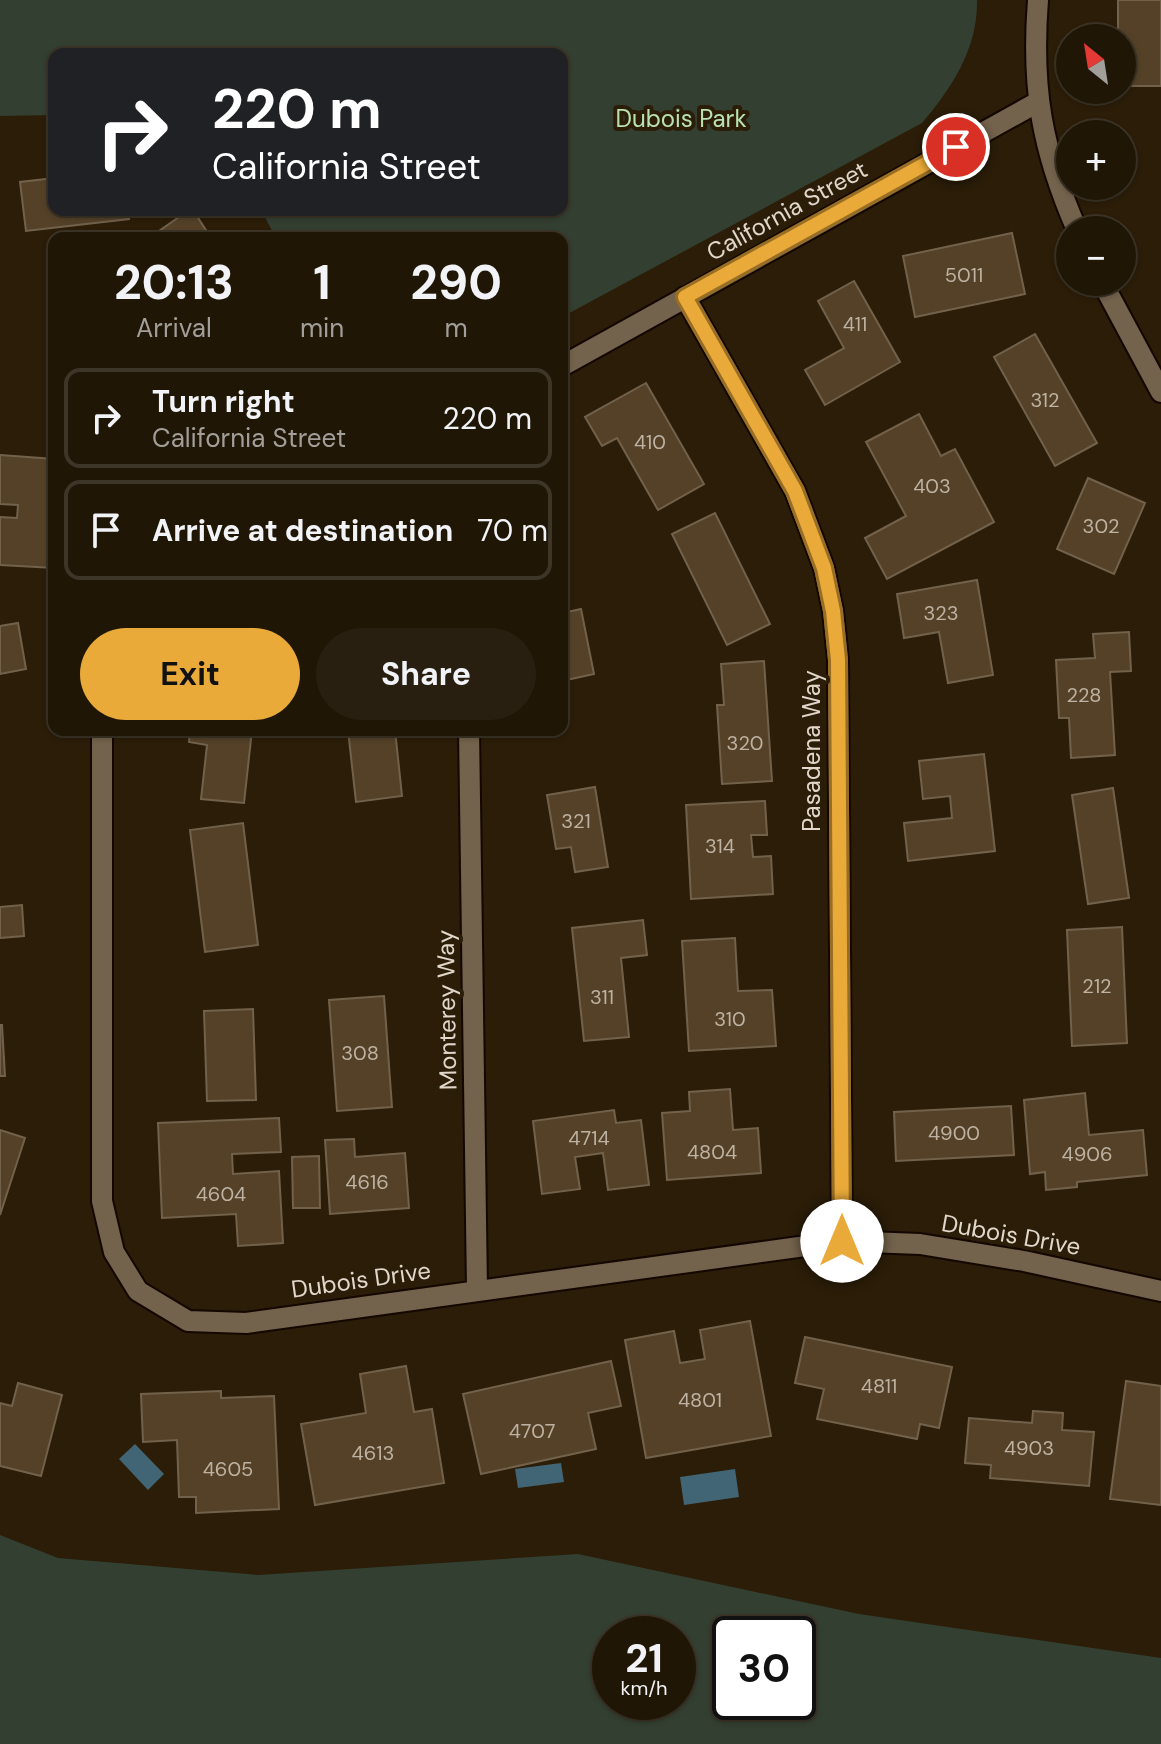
<!DOCTYPE html>
<meta charset="utf-8">
<style>
body{margin:0;font-family:"DM Sans",sans-serif;background:#281f10;color:#f1f3f6;height:100vh;display:flex;flex-direction:column;font-size:30px;white-space:nowrap}
*{box-sizing:border-box;margin:0}
p{font-size:26px;color:#a29f9b}
.icon{flex:none;width:44px;height:44px;fill:none;stroke:currentColor;stroke-width:2;stroke-linecap:round;stroke-linejoin:round}
.map{position:relative;flex:1;overflow:hidden}
.drawer{position:absolute;left:48px;top:232px;width:520px;height:504px;display:flex;flex-direction:column;background:#201606;border-radius:16px;box-shadow:0 2px 6px #0004,0 0 0 2px #3d3528}
.drawer>*{flex:none}
.banner{position:absolute;left:48px;top:48px;width:520px;height:168px;border-radius:16px;box-shadow:0 2px 6px #0004,0 0 0 2px #3d3528;background:#202124;color:#fff;overflow:hidden}
.needle{width:52px;rotate:330deg}
.tools{position:absolute;left:1056px;top:24px;display:grid;gap:16px}
.tools a{display:grid;place-items:center;width:80px;height:80px;border-radius:50%;background:#201606;box-shadow:0 2px 6px #0004,0 0 0 2px #3d3528;font-size:40px}
.speed{position:absolute;left:592px;top:1616px;display:flex;gap:16px;font-size:40px;font-weight:700;text-align:center}
.speed>*{display:grid;place-content:center;width:104px;height:104px;border-radius:50%;background:#201606;box-shadow:0 2px 6px #0004,0 0 0 2px #3d3528;line-height:1}
.speed small{font-size:20px;font-weight:400}
.speed .limit{border:4px solid #111;border-radius:12px;background:#fff;color:#111}
.pin{position:absolute;display:grid;place-items:center;width:68px;height:68px;color:#fff;margin:-34px;border:4px solid #fff;border-radius:50%;box-shadow:0 2px 8px #0007}
.me{position:absolute;width:88px;margin:-44px;rotate:0deg;stroke-linejoin:round;filter:drop-shadow(0 0 6px #0008)}
.turn{display:flex;align-items:center;gap:28px;height:168px;padding:0 32px;font-size:36px}
.turn .icon{width:104px;height:104px;stroke-width:2.5}
.turn b{display:block;font-size:56px;line-height:68px}
.eta{display:flex;justify-content:space-evenly;align-items:center;height:136px;text-align:center}
.eta b{font-size:48px;font-weight:700;line-height:56px}
.cta{display:flex;gap:16px;margin-top:auto;padding:16px 32px}
.cta a{flex:1;height:92px;border-radius:48px;background:#eaaa39;color:#111;font-size:32px;font-weight:700;line-height:92px;text-align:center}
.cta a+a{background:#281f10;color:#f1f3f6}
ul{padding:0;list-style:none}
li{display:flex;align-items:center;gap:24px;height:100px;margin:0 16px 12px;padding:0 16px;border:4px solid #3d3528;border-radius:16px}
li div{flex:1}
li b{display:block;font-size:30px}
li em{font-style:normal}
.map>svg:first-child{display:block}
.green{fill:#333f31;fill-rule:evenodd}
.water{fill:#416574}
.building{fill:#544128;stroke:#72614b;stroke-width:2}
.lines{fill:none;stroke-linecap:round;stroke-linejoin:round}
.street-casing{stroke:#130700;stroke-width:24}
.street{stroke:#73624c;stroke-width:20}
.route-casing{stroke:#986e25;stroke-width:20}
.route{stroke:#eaaa39;stroke-width:14}
.labels{text-anchor:middle;stroke-width:8;stroke-linejoin:round;paint-order:stroke}
.number-label{font-size:20px;fill:#beb2a2}
.park-label{font-size:24px;fill:#b9e2b2;stroke:#2b1d08}
.street-label{font-size:24px;fill:#e1d7cb;stroke:#2b1d08}
</style>
<div class="map">
<svg width="1161" height="1744" viewBox="0 0 1161 1744">
<rect width="100%" height="100%" fill="#2b1d08"/>
<g class="green">
<path d="M0 0H977C978 48 952 88 922 123L562 317V238H276L261 210H562V54H54V115L0 116Z"/>
<path d="M0 1535 58 1558 258 1575 578 1554 859 1614 1161 1658V1744H0ZM610 1634H678V1702H610ZM730 1634H798V1702H730Z"/>
</g>
<g class="water">
<path d="M135 1444 164 1474 148 1490 119 1459Z"/>
<path d="M561 1463 564 1482 518 1488 515 1469Z"/>
<path d="M735 1469 739 1497 684 1505 680 1477Z"/>
</g>
<g class="building">
<path d="M1118 0H1161V86H1122V38H1118Z"/>
<path d="M54 178V210H128L129 219 26 231 20 182Z"/>
<path d="M189 210H193L211 238H149Z"/>
<path d="M1012 233 1025 294 915 317 903 256Z"/>
<path d="M854 281 900 362 825 405 805 370 844 348 818 301Z"/>
<path d="M1035 334 1097 443 1055 466 994 357Z"/>
<path d="M646 383 704 484 658 510 617 438 602 446 585 417Z"/>
<path d="M919 414 941 456 955 449 994 522 887 579 865 538 906 516 866 442Z"/>
<path d="M0 455 54 459V568L0 565V517L17 518 18 505 0 504Z"/>
<path d="M1088 478 1145 503 1114 574 1057 549Z"/>
<path d="M715 513 770 624 727 645 672 534Z"/>
<path d="M977 580 993 675 948 683 939 632 904 638 897 594Z"/>
<path d="M581 609 594 674 562 681V613Z"/>
<path d="M18 623 26 669 0 674V626Z"/>
<path d="M1129 632 1131 671 1110 672 1115 755 1071 758 1069 718H1059L1056 660 1095 658 1093 634Z"/>
<path d="M764 661 772 781 722 784 717 705H724L721 664Z"/>
<path d="M190 730H252L244 803 201 799 207 745 189 742Z"/>
<path d="M348 730H395L402 796 356 802Z"/>
<path d="M984 754 995 851 908 861 904 823 952 818 950 796 923 799 919 761Z"/>
<path d="M595 787 608 867 575 872 571 847 556 849 547 795Z"/>
<path d="M1113 788 1129 898 1088 904 1072 795Z"/>
<path d="M765 801 767 835H751L753 857 771 856 773 894 691 899 686 805Z"/>
<path d="M243 823 258 945 205 952 190 830Z"/>
<path d="M22 905 24 936 0 938V907Z"/>
<path d="M643 920 647 955 621 958 629 1037 584 1041 572 928Z"/>
<path d="M1122 927 1127 1043 1072 1046 1067 930Z"/>
<path d="M735 938 738 991 772 990 776 1046 689 1051 682 941Z"/>
<path d="M384 996 392 1107 337 1111 329 1000Z"/>
<path d="M253 1009 256 1100 207 1101 204 1011Z"/>
<path d="M0 1025H2L5 1076H0Z"/>
<path d="M730 1089 733 1130 758 1128 761 1173 667 1180 662 1113 690 1111 689 1092Z"/>
<path d="M1085 1093 1089 1135 1143 1130 1147 1175 1077 1182V1187L1046 1190 1045 1172 1030 1174 1024 1100Z"/>
<path d="M1011 1106 1014 1155 896 1161 894 1112Z"/>
<path d="M614 1110 616 1123 641 1120 649 1185 608 1190 603 1153 575 1157 580 1189 542 1194 533 1121Z"/>
<path d="M279 1118 281 1152 232 1154 233 1174 279 1171 283 1243 238 1246 236 1214 162 1218 158 1123Z"/>
<path d="M0 1130 25 1138 0 1215Z"/>
<path d="M354 1139 355 1157 405 1153 409 1208 330 1214 325 1140Z"/>
<path d="M319 1156 320 1208H293L292 1157Z"/>
<path d="M750 1321 771 1436 646 1458 625 1340 674 1331 680 1363 705 1359 700 1330Z"/>
<path d="M805 1337 952 1367 939 1428 920 1424 917 1439 817 1419 824 1389 795 1383Z"/>
<path d="M611 1361 621 1406 588 1413 596 1449 481 1474 463 1394Z"/>
<path d="M406 1366 414 1412 432 1409 444 1483 315 1505 301 1424 366 1413 360 1374Z"/>
<path d="M1126 1381 1161 1386V1505L1110 1499Z"/>
<path d="M18 1383 62 1395 41 1476 0 1466V1403L12 1406Z"/>
<path d="M221 1391V1398L274 1396 279 1509 196 1513V1497H179L177 1440 143 1442 141 1394Z"/>
<path d="M1033 1411 1063 1413 1062 1430 1094 1432 1089 1486 990 1478 991 1465 965 1463 969 1418 1032 1423Z"/>
</g>
<g class="lines">
<g class="street-casing">
<g id="street">
<path d="M1038 0C1031 88 1042 150 1077 230"/>
<path d="M1102 282 1161 392"/>
<path d="M685 297 795 491 824 568 833 611 838 660 842 1241"/>
<path d="M562 366 1038 102"/>
<path d="M102 730V1201L114 1252 138 1291 188 1321 246 1323 842 1241 920 1244 1024 1261 1161 1291"/>
<path d="M469 730 477 1290"/>
</g>
</g>
<use href="#street" class="street"/>
</g>
<g class="lines">
<g class="route-casing">
<path id="route" d="M842 1241 838 660 833 611 824 568 795 491 685 297 956 147"/>
</g>
<use href="#route" class="route"/>
</g>
<g class="labels">
<g class="number-label">
<text x="964" y="282">5011</text>
<text x="855" y="331">411</text>
<text x="1045" y="407">312</text>
<text x="650" y="449">410</text>
<text x="932" y="493">403</text>
<text x="1101" y="533">302</text>
<text x="941" y="620">323</text>
<text x="1084" y="702">228</text>
<text x="745" y="750">320</text>
<text x="576" y="828">321</text>
<text x="720" y="853">314</text>
<text x="1097" y="993">212</text>
<text x="602" y="1004">311</text>
<text x="730" y="1026">310</text>
<text x="360" y="1060">308</text>
<text x="954" y="1140">4900</text>
<text x="589" y="1145">4714</text>
<text x="712" y="1159">4804</text>
<text x="1087" y="1161">4906</text>
<text x="367" y="1189">4616</text>
<text x="221" y="1201">4604</text>
<text x="879" y="1393">4811</text>
<text x="700" y="1407">4801</text>
<text x="532" y="1438">4707</text>
<text x="1029" y="1455">4903</text>
<text x="373" y="1460">4613</text>
<text x="228" y="1476">4605</text>
</g>
<g class="park-label">
<text x="681" y="127">Dubois Park</text>
</g>
<g class="street-label">
<text transform="translate(787 211) rotate(-29)" y="8">California Street</text>
<text transform="translate(812 751) rotate(-90)" y="8">Pasadena Way</text>
<text transform="translate(447 1010) rotate(-91)" y="8">Monterey Way</text>
<text transform="translate(1011 1235) rotate(10)" y="8">Dubois Drive</text>
<text transform="translate(361 1280) rotate(-8)" y="8">Dubois Drive</text>
</g>
</g>
</svg>
<div class="tools">
<a><svg class="needle" viewBox="-14 -14 28 28"><path d="M0-13l5 13h-10z" fill="#e53935"/><path d="M0 13l5-13h-10z" fill="#a29f9b"/></svg></a>
<a>+</a>
<a>−</a>
</div>
<div class="speed"><div>21<small>km/h</small></div><div class="limit">30</div></div>
<div class="pin" style="left:956px;top:147px;background:#d93025"><svg class="icon" aria-label="arrive" viewBox="0 0 24 24"><path d="M6 21V4h12l-3 4 3 4H6"/></svg></div>
<svg class="me" style="left:842px;top:1241px" viewBox="-20 -20 40 40"><circle r="19" fill="#fff"/><path d="M0-13L10 11 0 6-10 11z" fill="#eaaa39"/></svg>
<div class="banner">
<div class="turn"><svg class="icon" aria-label="right" viewBox="0 0 24 24"><path d="M7 20v-9h11M14 6l5 5-5 5"/></svg><div><b>220 m</b>California Street</div></div>
</div>
<section class="drawer">
<div class="eta">
<div><b>20:13</b><p>Arrival</p></div>
<div><b>1</b><p>min</p></div>
<div><b>290</b><p>m</p></div>
</div>
<ul>
<li><svg class="icon" aria-label="right" viewBox="0 0 24 24"><path d="M7 20v-9h11M14 6l5 5-5 5"/></svg><div><b>Turn right</b><p>California Street</p></div><em>220 m</em></li>
<li><svg class="icon" aria-label="arrive" viewBox="0 0 24 24"><path d="M6 21V4h12l-3 4 3 4H6"/></svg><div><b>Arrive at destination</b></div><em>70 m</em></li>
</ul>
<div class="cta"><a>Exit</a><a>Share</a></div>
</section>
</div>
